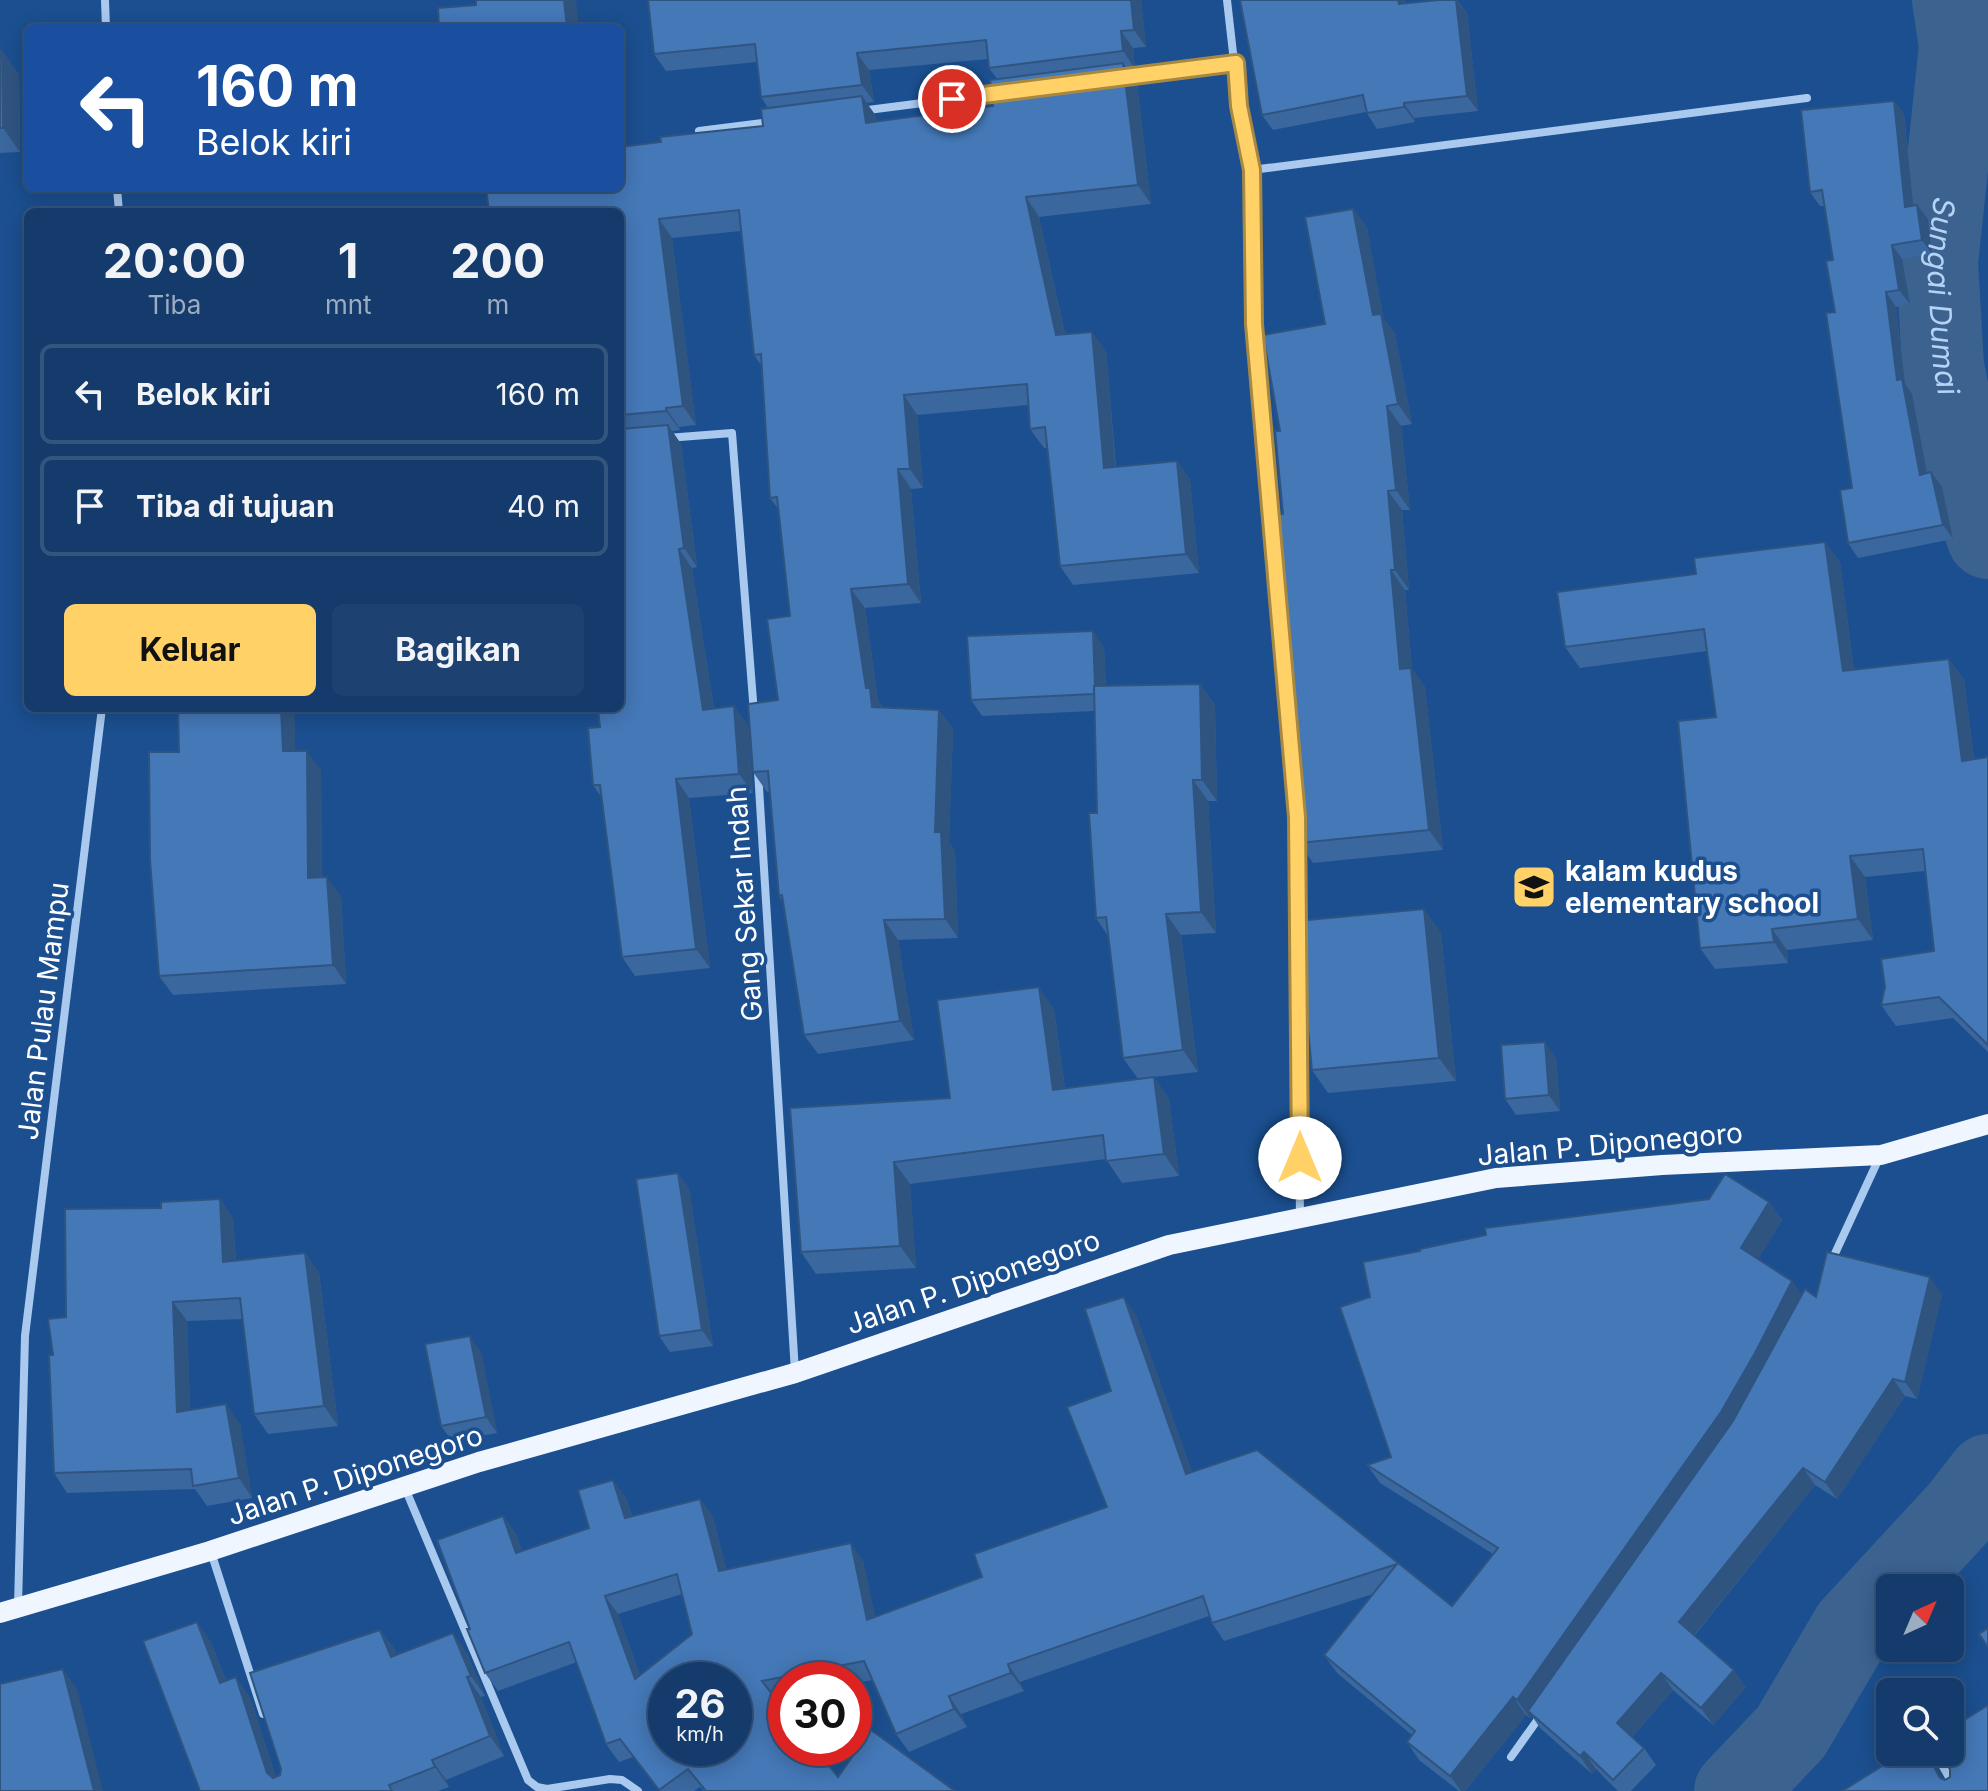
<!DOCTYPE html>
<html lang="id">
<style>
body{margin:0;font-family:Inter,sans-serif;background:#1d4271;color:#f1f3f6;height:100vh;display:flex;flex-direction:column;font-size:30px;white-space:nowrap}
*{box-sizing:border-box;margin:0}
p{font-size:26px;color:#9dadc1}
.icon{flex:none;width:44px;height:44px;fill:none;stroke:currentColor;stroke-width:2;stroke-linecap:round;stroke-linejoin:round}
.map{position:relative;flex:1;overflow:hidden}
.side{position:absolute;left:24px;top:208px;width:600px;height:504px;display:flex;flex-direction:column;background:#143b6b;border-radius:12px;box-shadow:0 4px 20px #0003,0 0 0 2px #33557e}
.side>*{flex:none}
.banner{position:absolute;left:24px;top:24px;width:600px;height:168px;border-radius:12px;box-shadow:0 4px 20px #0003,0 0 0 2px #33557e;background:#1a4fa0;color:#fff;overflow:hidden}
.needle{width:52px;rotate:44deg}
.fabs{position:absolute;left:1876px;top:1574px;display:grid;gap:16px}
.fabs a{display:grid;place-items:center;width:88px;height:88px;border-radius:12px;background:#143b6b;box-shadow:0 4px 20px #0003,0 0 0 2px #33557e;font-size:40px}
.speed{position:absolute;left:648px;top:1662px;display:flex;gap:16px;font-size:40px;font-weight:700;text-align:center}
.speed>*{display:grid;place-content:center;width:104px;height:104px;border-radius:50%;background:#143b6b;box-shadow:0 4px 20px #0003,0 0 0 2px #33557e;line-height:1}
.speed small{font-size:20px;font-weight:400}
.speed .limit{border:12px solid #d22;background:#fff;color:#111}
.pin{position:absolute;display:grid;place-items:center;width:68px;height:68px;color:#fff;margin:-34px;border:4px solid #fff;border-radius:50%;box-shadow:0 2px 8px #0007}
.me{position:absolute;width:88px;margin:-44px;rotate:0deg;stroke-linejoin:round;filter:drop-shadow(0 0 6px #0008)}
.turn{display:flex;align-items:center;gap:28px;height:168px;padding:0 40px;font-size:36px}
.turn .icon{width:104px;height:104px;stroke-width:2.5}
.turn b{display:block;font-size:56px;line-height:68px}
.eta{display:flex;justify-content:space-evenly;align-items:center;height:136px;text-align:center}
.eta b{font-size:48px;font-weight:700;line-height:56px}
.action{display:flex;gap:16px;margin-top:auto;padding:16px 40px}
.action a{flex:1;height:92px;border-radius:12px;background:#ffd166;color:#111;font-size:32px;font-weight:700;line-height:92px;text-align:center}
.action a+a{background:#1d4271;color:#f1f3f6}
ul{padding:0;list-style:none}
li{display:flex;align-items:center;gap:24px;height:100px;margin:0 16px 12px;padding:0 24px;border:4px solid #33557e;border-radius:12px}
li div{flex:1}
li b{display:block;font-size:30px}
li em{font-style:normal}
.map>svg:first-child{display:block}
.lines{fill:none;stroke-linecap:round;stroke-linejoin:round}
.river{stroke:#3c6290;stroke-width:82}
.minor{stroke:#a9c9ee;stroke-width:8}
.primary{stroke:#f0f6ff;stroke-width:20}
.wall{fill:#3a679d;fill-rule:evenodd}
.shaded-wall{fill:#305480}
.building{fill:#4478b7;stroke:#305480;stroke-width:2;fill-rule:evenodd}
.route-casing{stroke:#a68842;stroke-width:20}
.route{stroke:#ffd166;stroke-width:14}
.labels{text-anchor:middle;stroke-width:7;stroke-linejoin:round;paint-order:stroke}
.poi-label{font-size:28px;font-weight:bold;fill:#fff;stroke:#1b4f8f;text-anchor:start}
.street-label{font-size:28px;fill:#fff;stroke:#1b4f8f}
.water-label{font-size:30px;font-style:italic;fill:#b5d3f5;stroke:#1b4f8f}
</style>
<div class="map">
<svg width="1988" height="1791" viewBox="0 0 1988 1791">
<rect width="100%" height="100%" fill="#1b4f8f"/>
<g class="lines">
<g class="river">
<path id="s1" d="M1953 0 1960 46 1937 263 1943 365 1961 463 1988 538"/>
<path d="M1735 1791 1791 1732 1852 1628 1961 1510 1988 1475"/>
</g>
<g class="minor">
<path d="M105 0 106 28"/>
<path d="M1227 0 1239 106 1252 170 1254 324 1278 607"/>
<path d="M1122 77 1236 63"/>
<path d="M860 111 1001 93"/>
<path d="M699 131 771 122"/>
<path d="M1252 170 1807 98"/>
<path d="M117 188 119 212"/>
<path d="M667 438 732 433 754 713"/>
<path d="M758 771 795 1372"/>
<path d="M1296 808 1300 1219"/>
<path d="M1832 1260 1880 1156"/>
<path d="M405 1488 528 1780 537 1787 547 1789 610 1779 622 1780 638 1791"/>
<path d="M211 1552 263 1714"/>
<path d="M18 1606 25 1336 102 708"/>
<path d="M1511 1757 1541 1715"/>
<path d="M1942 1765 1957 1791"/>
</g>
<path class="primary" d="M0 1613 210 1551 479 1462 795 1373 1169 1245 1496 1178 1662 1165 1881 1155 1988 1124"/>
</g>
<g class="wall">
<path d="M1141 0 1146 47 1133 48 1135 69 1128 70 1137 83 1151 204 1039 217 1065 334 1106 351 1116 467 1177 461 1190 480 1199 573 1073 585 1060 566 1047 448H1044L1030 429 1028 405 917 415 923 488 911 489 921 603 865 608 878 700 883 708 939 710 953 729 949 843 955 851 958 938 898 940 914 1040 818 1054 804 1035 783 902 779 896 770 791 767 792 753 772 778 700 790 616 779 510 770 498 761 365 754 355 741 231 672 238 696 425 679 427 680 430 672 431 681 444 697 567 692 568 714 709 748 725 753 793 689 798 710 968 635 976 622 957 602 798 593 785 600 727 620 708V212L661 142 763 126 768 108 761 97 757 62 666 71 654 54ZM988 59 989 68 997 79 993 106 876 121V116L866 103 874 102 869 70Z"/>
<path d="M1405 0 1406 4 1439 0H1457L1467 13 1478 111 1414 118 1415 122 1377 129 1366 112 1273 130 1262 115Z"/>
<path d="M0 51H2L19 75 20 152 0 153Z"/>
<path d="M1894 101 1904 115 1914 206 1928 219 1932 254 1902 259 1910 304 1896 307 1905 384 1912 394 1927 473 1942 487 1953 539 1858 558 1848 543 1852 488 1835 312 1833 260 1824 206H1820L1810 192Z"/>
<path d="M1353 209 1367 228 1383 317 1395 334 1412 424 1401 426 1410 510H1402L1409 590H1405L1412 669 1425 687 1443 850 1313 863 1299 843 1284 596 1283 514 1280 431 1325 324Z"/>
<path d="M1825 542 1840 563 1854 670 1949 659 1964 680 1974 759 1988 757V1052L1953 1018 1896 1026 1881 1005 1934 951 1925 871 1865 877 1873 940 1787 950 1788 963 1715 969 1700 948 1716 717 1707 651 1580 668 1565 647 1696 574Z"/>
<path d="M1104 647 1106 685 1200 684 1215 705 1217 801H1208L1216 933 1181 935 1198 1072 1154 1077 1169 1099 1179 1176 1122 1183 1106 1159 910 1184 916 1268 816 1274 801 1252 950 1098 1054 1009 1065 1089 1138 1079 1123 1058 1108 936 1096 918 1097 813 1094 711 982 716 971 700Z"/>
<path d="M294 708 295 751 321 770 322 878 341 896 346 984 173 995 159 976 179 752Z"/>
<path d="M1441 932 1456 1081 1328 1093 1312 1070Z"/>
<path d="M1556 1058 1560 1111 1516 1115 1505 1099Z"/>
<path d="M678 1173 689 1189 713 1346 670 1352 659 1336Z"/>
<path d="M220 1199 233 1219 236 1261 305 1253 319 1273 338 1426 268 1434 254 1414 243 1319 187 1321 190 1410 240 1424 252 1498 207 1506 195 1489 67 1493 54 1473 53 1355 66 1317 161 1208Z"/>
<path d="M1769 1202 1782 1220 1758 1259 1802 1294 1816 1297 1942 1294 1917 1399 1905 1396 1837 1499 1815 1485 1695 1635 1746 1687 1713 1725 1673 1690 1632 1737 1644 1748 1656 1765 1631 1791H1618L1596 1769 1592 1774 1540 1728 1532 1716 1530 1718 1526 1715 1465 1791H1459L1419 1760 1407 1742 1412 1735 1337 1673 1324 1655 1373 1594 1224 1641 1212 1623 1209 1616 1020 1682 1024 1691 961 1714 967 1727 909 1752 896 1734 873 1680 854 1683V1680H786V1697L776 1699 838 1777 955 1791H704L700 1787 694 1791H659L633 1757 619 1762 606 1744 577 1662 498 1691 485 1673 470 1629 503 1516 516 1534 522 1551 589 1528 626 1498 632 1516 700 1499 713 1517 726 1569 863 1561 875 1617 982 1577 1107 1507 1111 1391 1136 1315 1192 1472 1257 1450 1452 1606 1493 1554 1380 1483 1367 1465 1391 1457ZM682 1594 692 1634 640 1675 618 1614Z"/>
<path d="M481 1352 497 1433 452 1441 441 1426Z"/>
<path d="M380 1630 395 1650 396 1655 467 1653 485 1696 481 1697 504 1756 446 1780 449 1787 438 1791H200L211 1642 226 1681 250 1697 276 1777 280 1775Z"/>
</g>
<g class="shaded-wall">
<path d="M564 0H576L579 28H567Z"/>
<path d="M1131 0H1141L1146 47 1134 30Z"/>
<path d="M1398 0H1405L1410 20 1399 4Z"/>
<path d="M1456 0 1467 13 1478 111 1467 96Z"/>
<path d="M1121 31 1133 48 1135 69 1123 51Z"/>
<path d="M2 51 19 75 20 152 3 128Z"/>
<path d="M857 53 869 70 874 102 862 85Z"/>
<path d="M1123 63 1137 83 1151 204 1138 185Z"/>
<path d="M862 96 876 116 879 142 866 123Z"/>
<path d="M1894 101 1904 115 1915 221 1905 207Z"/>
<path d="M1404 103 1414 118 1415 122 1404 107Z"/>
<path d="M1026 197 1039 217 1069 354 1056 335Z"/>
<path d="M1917 205 1928 219 1932 254 1922 240Z"/>
<path d="M1353 209 1367 228 1383 317 1395 334 1412 424 1398 404 1373 315Z"/>
<path d="M659 219 672 238 696 425 683 406Z"/>
<path d="M1892 245 1902 259 1910 304 1899 290Z"/>
<path d="M1886 292 1896 307 1905 384 1912 394 1930 489 1920 475 1897 380Z"/>
<path d="M1092 332 1106 351 1117 488 1104 468Z"/>
<path d="M904 395 917 415 923 488 910 469Z"/>
<path d="M1387 406 1401 426 1410 510 1396 490Z"/>
<path d="M666 408 679 427 680 430 666 411Z"/>
<path d="M668 425 681 444 697 567 684 548Z"/>
<path d="M1177 461 1190 480 1199 573 1186 554Z"/>
<path d="M898 469 911 489 921 603 908 584Z"/>
<path d="M1931 472 1942 487 1953 539 1943 525Z"/>
<path d="M1388 491 1402 510 1409 590 1395 570Z"/>
<path d="M1825 542 1840 563 1857 692 1843 671Z"/>
<path d="M679 549 692 568 717 729 703 710Z"/>
<path d="M1391 570 1405 590 1412 669 1425 687 1443 850 1429 830 1400 669Z"/>
<path d="M851 589 865 608 878 700 883 707 886 726 872 707 866 688Z"/>
<path d="M1093 631 1104 647 1107 710 1096 694Z"/>
<path d="M1949 659 1964 680 1977 782 1962 761Z"/>
<path d="M1200 684 1215 705 1217 801 1202 780Z"/>
<path d="M734 706 748 725 753 793 739 774Z"/>
<path d="M281 708H294L296 771 283 751Z"/>
<path d="M939 710 953 729 949 843 955 851 958 938 945 919 935 832Z"/>
<path d="M307 751 321 770 322 898 308 878Z"/>
<path d="M676 779 689 798 710 968 696 949Z"/>
<path d="M1193 780 1208 801 1216 933 1201 912Z"/>
<path d="M1850 856 1865 877 1873 940 1858 919Z"/>
<path d="M327 877 341 896 346 984 333 965Z"/>
<path d="M1424 909 1441 932 1456 1081 1439 1058Z"/>
<path d="M1166 914 1181 935 1198 1072 1183 1050Z"/>
<path d="M884 920 898 940 914 1040 900 1021Z"/>
<path d="M1772 929 1787 950 1788 963 1774 942Z"/>
<path d="M1039 987 1054 1009 1068 1113 1053 1090Z"/>
<path d="M1545 1042 1556 1058 1560 1111 1549 1095Z"/>
<path d="M1154 1077 1169 1099 1179 1176 1164 1154Z"/>
<path d="M894 1162 910 1184 916 1268 900 1246Z"/>
<path d="M678 1173 689 1189 713 1346 702 1330Z"/>
<path d="M220 1199 233 1219 237 1282 223 1262Z"/>
<path d="M1769 1202 1782 1220 1754 1266 1741 1248Z"/>
<path d="M305 1253 319 1273 338 1426 324 1406Z"/>
<path d="M1930 1277 1942 1294 1917 1399 1905 1382Z"/>
<path d="M1792 1281 1805 1299 1733 1430 1528 1711 1532 1716 1530 1718 1517 1700Z"/>
<path d="M1124 1297 1136 1315 1199 1492 1186 1474Z"/>
<path d="M173 1302 187 1321 191 1432 177 1412Z"/>
<path d="M470 1336 481 1352 497 1433 486 1417Z"/>
<path d="M1893 1379 1905 1396 1837 1499 1825 1482Z"/>
<path d="M226 1404 240 1424 252 1498 239 1478Z"/>
<path d="M1803 1468 1815 1485 1691 1639 1679 1622Z"/>
<path d="M613 1480 626 1498 638 1536 625 1518Z"/>
<path d="M700 1499 713 1517 731 1589 719 1571Z"/>
<path d="M503 1516 516 1534 529 1571 516 1553Z"/>
<path d="M851 1543 863 1561 880 1638 867 1620Z"/>
<path d="M605 1596 618 1614 648 1697 635 1679Z"/>
<path d="M197 1622 211 1642 234 1703 220 1683Z"/>
<path d="M380 1630 395 1650 405 1677 391 1657Z"/>
<path d="M453 1633 467 1653 485 1696 471 1676Z"/>
<path d="M1008 1664 1020 1682 1024 1691 1011 1673Z"/>
<path d="M63 1669 77 1689 103 1791H94Z"/>
<path d="M1734 1670 1746 1687 1713 1725 1701 1708Z"/>
<path d="M1661 1673 1673 1690 1629 1740 1617 1723Z"/>
<path d="M236 1677 250 1697 281 1791 267 1773Z"/>
<path d="M467 1677 481 1697 504 1756 490 1736Z"/>
<path d="M949 1696 961 1714 967 1727 954 1709Z"/>
<path d="M1513 1697 1526 1715 1465 1791H1461L1450 1776Z"/>
<path d="M1584 1752 1596 1769 1592 1774 1580 1756Z"/>
<path d="M1926 1752 1935 1764 1950 1791 1940 1778Z"/>
<path d="M432 1760 446 1780 449 1787 435 1767Z"/>
</g>
<g class="building">
<path d="M476 0H564L567 28H439L438 8 476 5Z"/>
<path d="M648 0H1131L1134 30 1121 31 1123 51 989 68 986 40 857 53 862 85 761 97 755 44 654 54Z"/>
<path d="M1240 0H1398L1399 4 1439 0H1456L1467 96 1404 103V107L1367 113 1363 95 1262 115Z"/>
<path d="M0 51H2L3 128H0Z"/>
<path d="M1123 63 1138 185 1026 197 1056 335 1092 332 1104 468 1177 461 1186 554 1060 566 1045 427 1030 429 1027 384 904 395 910 469H898L908 584 851 589 866 688H870L872 707 939 710 935 832H941L945 919 884 920 900 1021 804 1035 782 895 779 896 768 771 753 772 748 704 778 700 767 619 790 616 777 497 770 498 761 354 754 355 739 210 659 219 683 406 666 408V411L620 415V212H489L486 188H620V147L661 142 660 137 763 126 761 109 862 96 866 123 993 106 990 80Z"/>
<path d="M1894 101 1905 207 1917 205 1922 240 1892 245 1899 290 1886 292 1897 380 1902 379 1920 475 1931 472 1943 525 1848 543 1840 490 1852 488 1826 313 1835 312 1826 261 1833 260 1822 190 1810 192 1801 110Z"/>
<path d="M1353 209 1373 315 1381 314 1398 404 1387 406 1396 490 1388 491 1395 570H1391L1400 669 1411 668 1429 830 1299 843 1275 597 1284 596 1276 515 1283 514 1275 431H1280L1263 335 1325 324 1305 217Z"/>
<path d="M668 425 684 548 679 549 703 710 734 706 739 774 676 779 696 949 622 957 600 785H593L588 728 600 727 598 708H620V429Z"/>
<path d="M1825 542 1843 671 1949 659 1962 761 1988 757V1045L1939 997 1881 1005 1885 987 1881 959 1934 951 1923 849 1850 856 1858 919 1772 929 1774 942 1700 948 1678 721 1716 717 1704 629 1565 647 1557 592 1696 574 1694 558Z"/>
<path d="M1093 631 1095 685 1094 686V694L971 700 967 636Z"/>
<path d="M1200 684 1202 780H1193L1201 912 1166 914 1183 1050 1123 1058 1106 917 1096 918 1089 813H1097L1094 686Z"/>
<path d="M178 708H281L283 751H307L308 878 327 877 333 965 159 976 150 860 149 752H179Z"/>
<path d="M1424 909 1439 1058 1312 1070 1297 921Z"/>
<path d="M1039 987 1053 1090 1154 1077 1164 1154 1106 1161 1103 1135 894 1162 900 1246 801 1252 790 1108 950 1098 937 1000Z"/>
<path d="M1545 1042 1549 1095 1505 1099 1501 1045Z"/>
<path d="M678 1173 702 1330 659 1336 636 1179Z"/>
<path d="M1725 1174 1769 1202 1741 1248 1792 1281 1755 1353 1721 1412 1517 1700 1513 1697 1450 1776 1407 1742 1415 1731 1324 1655 1397 1564 1212 1623 1203 1596 1008 1664 1011 1673 949 1696 954 1709 896 1734 864 1661 762 1681 786 1712V1748H815L838 1777 871 1730 955 1791H706L688 1769 659 1790 620 1739 606 1744 569 1642 485 1673 467 1629H470L437 1540 503 1516 516 1553 589 1528 578 1490 613 1480 625 1518 700 1499 719 1571 851 1543 867 1620 982 1577 974 1554 1107 1507 1067 1407 1111 1391 1085 1309 1124 1297 1186 1474 1257 1450 1452 1606 1498 1548 1367 1465 1391 1457 1340 1307 1370 1297 1363 1262 1420 1251V1249L1486 1235 1485 1228 1709 1199ZM677 1574 692 1634 635 1679 605 1596ZM666 1680H734V1748H666Z"/>
<path d="M220 1199 223 1262 305 1253 324 1406 254 1414 240 1298 173 1302 177 1412 226 1404 239 1478 193 1486 191 1469 54 1473 49 1355H53L48 1319 66 1317 65 1209 161 1208V1202Z"/>
<path d="M1827 1252 1930 1277 1905 1382 1893 1379 1825 1482 1803 1468 1679 1622 1734 1670 1701 1708 1661 1673 1617 1723 1644 1748 1613 1780 1584 1752 1580 1756 1528 1711 1733 1421 1805 1289 1816 1297Z"/>
<path d="M470 1336 486 1417 441 1426 425 1344Z"/>
<path d="M197 1622 220 1683 236 1677 267 1773 273 1778 280 1775 281 1769 250 1673 380 1630 391 1657 453 1633 471 1676 467 1677 490 1736 432 1760 435 1767 389 1785 392 1791H200L143 1641Z"/>
<path d="M1988 1628V1647L1979 1634Z"/>
<path d="M63 1669 94 1791H0V1684Z"/>
<path d="M1988 1705V1791H1842L1905 1752H1926L1940 1778 1945 1780 1950 1777V1769L1939 1752H1950V1729Z"/>
</g>
<g class="lines">
<g class="route-casing">
<path id="route" d="M952 99 1236 63 1239 106 1252 170 1254 324 1297 817 1300 1158"/>
</g>
<use href="#route" class="route"/>
</g>
<defs>
<g id="school-square" transform="scale(2.3)"><rect x="-9" y="-9" width="18" height="18" rx="4" fill="#ffd166" stroke="#1b4f8f"/><path d="M0-5L7-2L0 1L-7-2ZM-4 1L0 2.5L4 1V4Q0 6-4 4Z" fill="#111"/></g>
</defs>
<g fill-rule="evenodd">
<use href="#school-square" x="1534" y="887"/>
</g>
<g class="labels">
<g class="poi-label">
<text x="1565" y="881">kalam kudus<tspan x="1565" dy="32">elementary school</tspan></text>
</g>
<g class="street-label">
<text transform="translate(744 904) rotate(-94)" y="10">Gang Sekar Indah</text>
<text transform="translate(43 1011) rotate(-83)" y="10">Jalan Pulau Mampu</text>
<text transform="translate(1610 1144) rotate(-5)" y="10">Jalan P. Diponegoro</text>
<text transform="translate(973 1282) rotate(-19)" y="10">Jalan P. Diponegoro</text>
<text transform="translate(355 1475) rotate(-18)" y="10">Jalan P. Diponegoro</text>
</g>
<g class="water-label">
<text dy="10" stroke="none"><textPath href="#s1" startOffset="298">Sungai Dumai</textPath></text>
</g>
</g>
</svg>
<div class="fabs">
<a><svg class="needle" viewBox="-14 -14 28 28"><path d="M0-13l5 13h-10z" fill="#e53935"/><path d="M0 13l5-13h-10z" fill="#9dadc1"/></svg></a>
<a><svg class="icon" aria-label="search" viewBox="0 0 24 24"><circle cx="10" cy="10" r="6"/><path d="M15 15l6 6"/></svg></a>
</div>
<div class="speed"><div>26<small>km/h</small></div><div class="limit">30</div></div>
<div class="pin" style="left:952px;top:99px;background:#d93025"><svg class="icon" aria-label="arrive" viewBox="0 0 24 24"><path d="M6 21V4h12l-3 4 3 4H6"/></svg></div>
<svg class="me" style="left:1300px;top:1158px" viewBox="-20 -20 40 40"><circle r="19" fill="#fff"/><path d="M0-13L10 11 0 6-10 11z" fill="#ffd166"/></svg>
<div class="banner">
<div class="turn"><svg class="icon" aria-label="left" viewBox="0 0 24 24"><path d="M17 20v-9H6M10 6l-5 5 5 5"/></svg><div><b>160 m</b>Belok kiri</div></div>
</div>
<section class="side">
<div class="eta">
<div><b>20:00</b><p>Tiba</p></div>
<div><b>1</b><p>mnt</p></div>
<div><b>200</b><p>m</p></div>
</div>
<ul>
<li><svg class="icon" aria-label="left" viewBox="0 0 24 24"><path d="M17 20v-9H6M10 6l-5 5 5 5"/></svg><div><b>Belok kiri</b></div><em>160 m</em></li>
<li><svg class="icon" aria-label="arrive" viewBox="0 0 24 24"><path d="M6 21V4h12l-3 4 3 4H6"/></svg><div><b>Tiba di tujuan</b></div><em>40 m</em></li>
</ul>
<div class="action"><a>Keluar</a><a>Bagikan</a></div>
</section>
</div>
